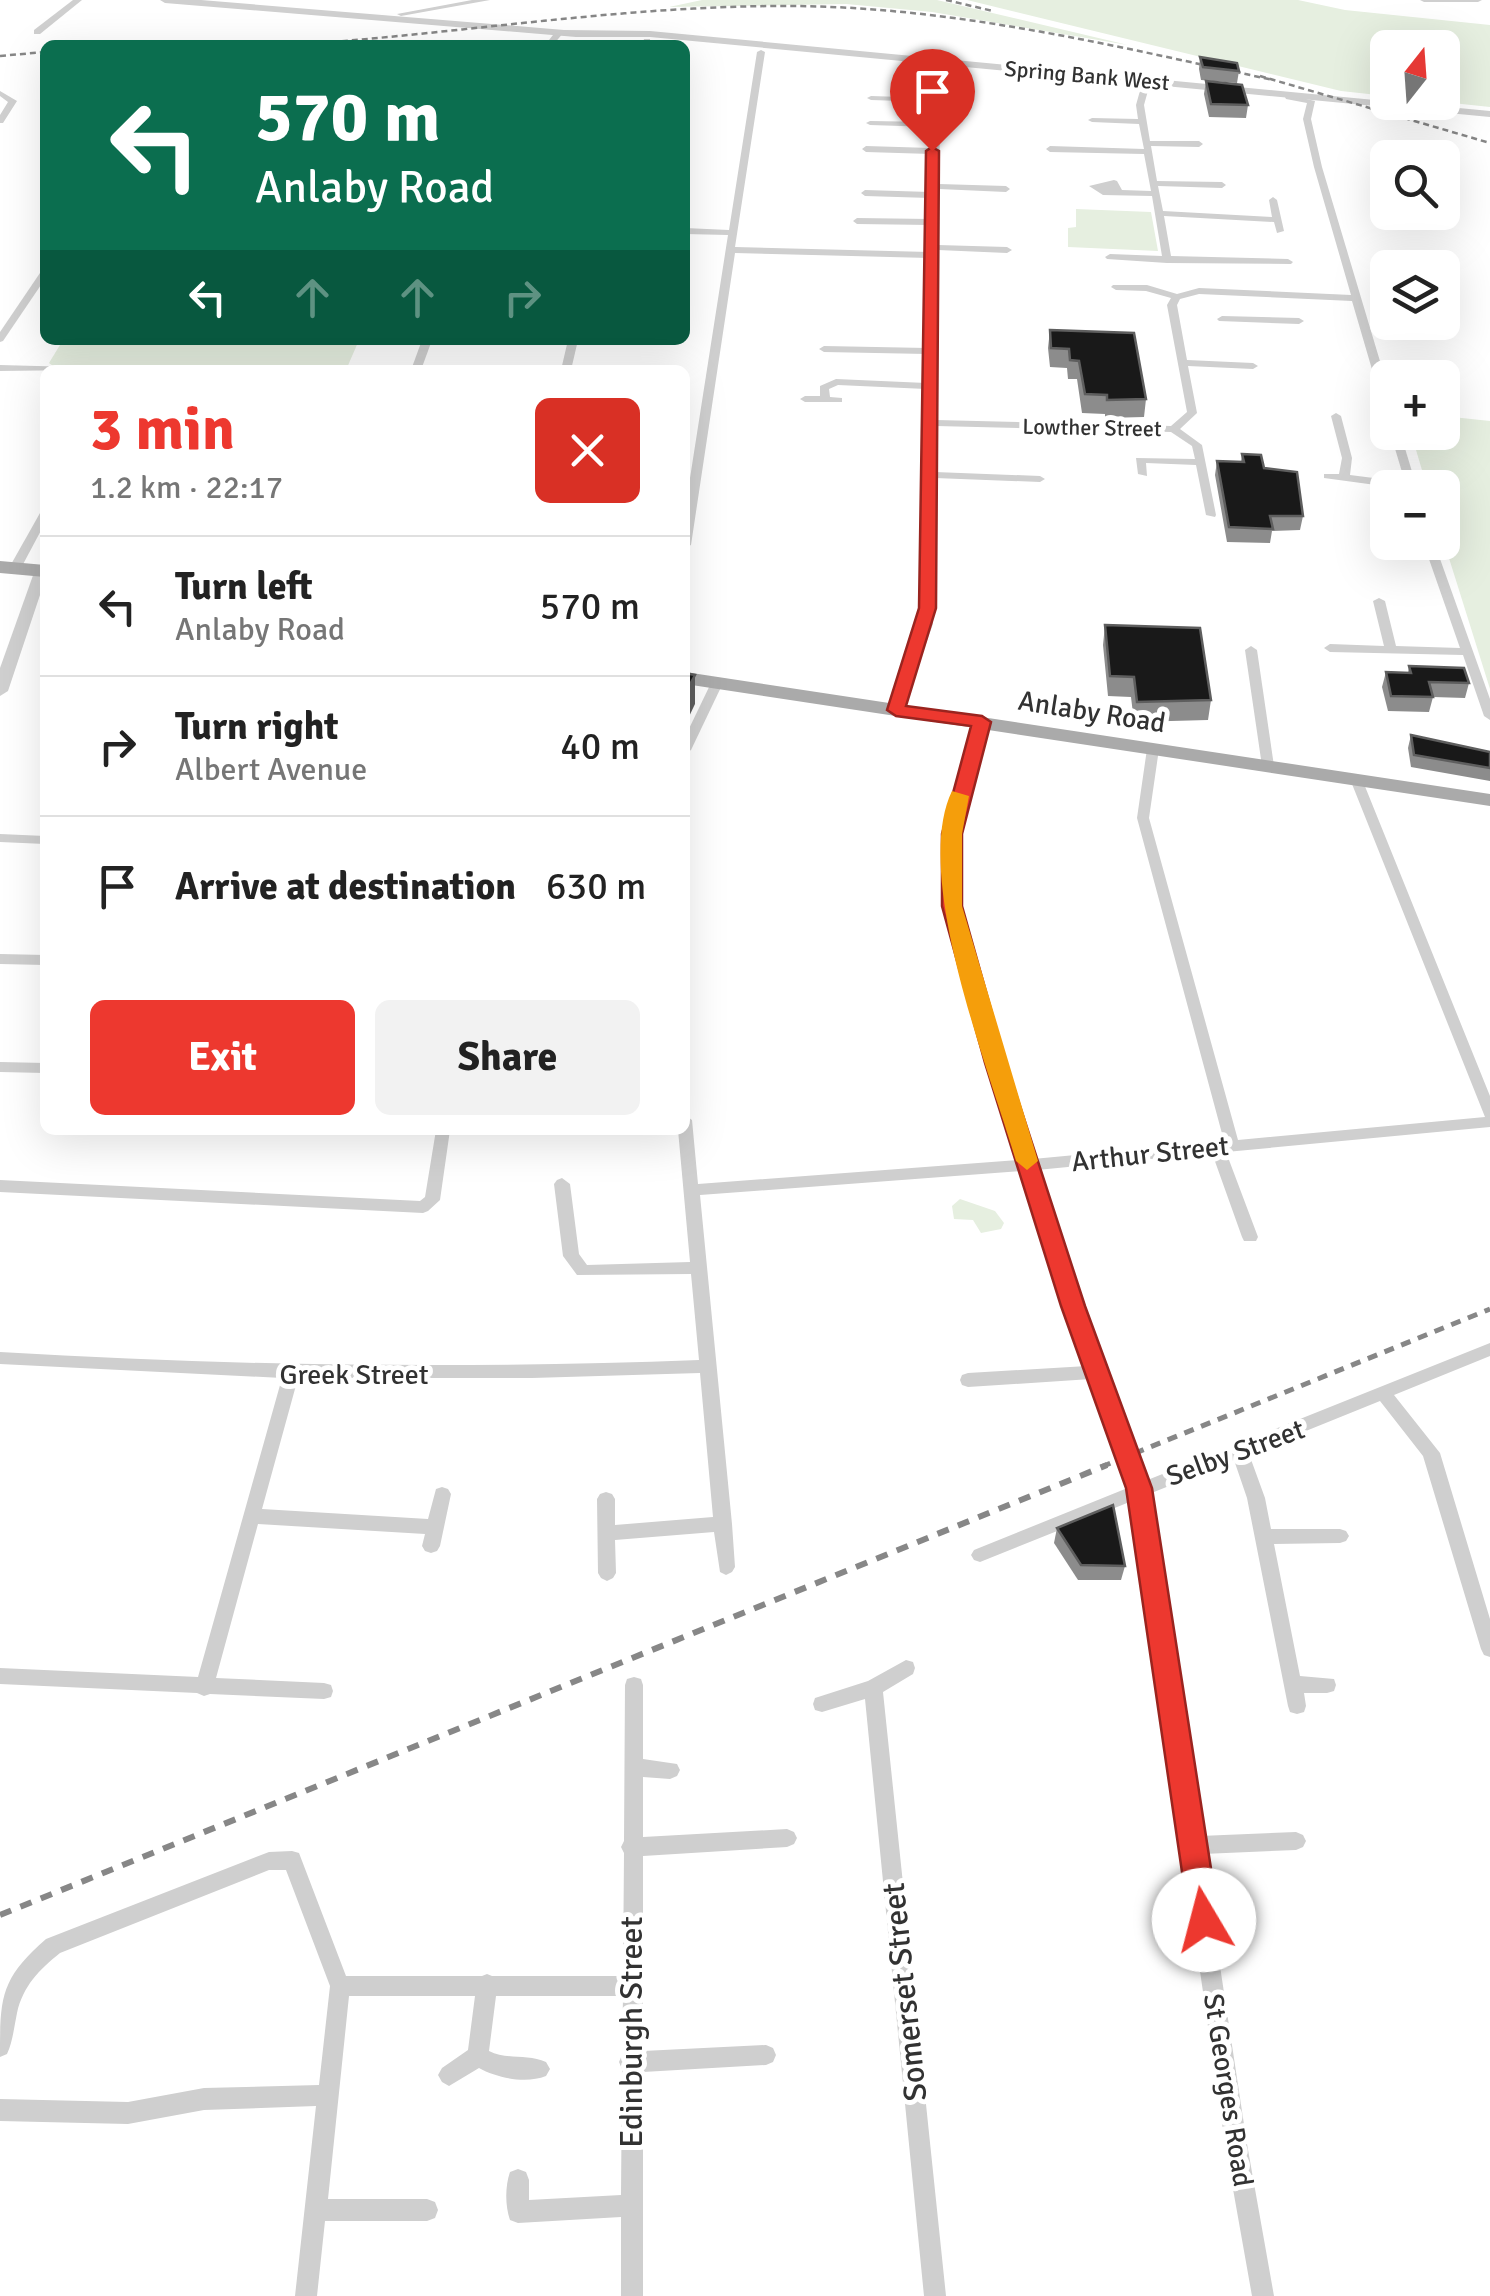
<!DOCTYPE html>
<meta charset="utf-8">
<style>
body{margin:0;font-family:Signika,sans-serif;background:#f2f2f2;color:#222;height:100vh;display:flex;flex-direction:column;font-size:38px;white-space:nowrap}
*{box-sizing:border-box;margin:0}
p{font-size:32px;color:#767676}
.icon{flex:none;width:55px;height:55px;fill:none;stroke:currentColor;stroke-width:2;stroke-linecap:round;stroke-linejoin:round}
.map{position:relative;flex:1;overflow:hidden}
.side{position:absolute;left:40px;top:365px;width:650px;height:770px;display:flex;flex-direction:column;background:#fff;border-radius:15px;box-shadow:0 10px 40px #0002}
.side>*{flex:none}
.hud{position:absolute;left:40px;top:40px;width:650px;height:305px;border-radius:15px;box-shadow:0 10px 40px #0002;background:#0b6e4f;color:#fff;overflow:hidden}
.needle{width:65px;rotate:17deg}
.tools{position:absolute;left:1370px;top:30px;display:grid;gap:20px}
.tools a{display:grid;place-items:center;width:90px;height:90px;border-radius:15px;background:#fff;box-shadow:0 10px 40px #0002;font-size:50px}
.pin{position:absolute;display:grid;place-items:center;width:85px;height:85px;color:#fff;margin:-102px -42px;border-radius:50% 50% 50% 0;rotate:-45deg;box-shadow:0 0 10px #0007}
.pin .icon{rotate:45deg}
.me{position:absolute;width:110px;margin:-55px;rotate:352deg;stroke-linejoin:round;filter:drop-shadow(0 0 8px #0008)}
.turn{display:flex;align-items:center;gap:35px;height:210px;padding:0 50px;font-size:45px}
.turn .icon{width:130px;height:130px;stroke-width:2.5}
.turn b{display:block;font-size:70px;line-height:85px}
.lanes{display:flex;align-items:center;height:95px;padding:0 50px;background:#0003;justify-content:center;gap:50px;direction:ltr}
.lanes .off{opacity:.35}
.round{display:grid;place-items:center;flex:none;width:105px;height:105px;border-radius:15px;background:#f2f2f2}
.overview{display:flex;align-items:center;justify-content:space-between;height:170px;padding:0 50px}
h1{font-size:60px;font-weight:800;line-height:75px;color:#ed382f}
.primary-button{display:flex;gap:20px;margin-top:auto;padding:20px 50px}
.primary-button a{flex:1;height:115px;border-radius:15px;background:#ed382f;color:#fff;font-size:40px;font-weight:800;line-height:115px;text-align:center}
.primary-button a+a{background:#f2f2f2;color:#222}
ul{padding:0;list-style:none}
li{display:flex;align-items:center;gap:30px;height:140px;padding:0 50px;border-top:2px solid #e0e0e0}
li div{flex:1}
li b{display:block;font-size:38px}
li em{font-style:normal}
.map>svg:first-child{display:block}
.green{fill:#e6efe0}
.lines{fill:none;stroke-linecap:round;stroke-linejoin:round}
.minor{fill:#cfcfcf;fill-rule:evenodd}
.tertiary{fill:#cfcfcf;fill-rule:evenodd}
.primary{fill:#aaa;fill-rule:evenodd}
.rail-far2{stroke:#878787;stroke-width:2.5;stroke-dasharray:6 4;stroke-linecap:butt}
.rail-far1{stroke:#878787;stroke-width:5;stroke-dasharray:10 8;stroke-linecap:butt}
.rail{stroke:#878787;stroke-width:6;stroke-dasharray:12 10;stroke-linecap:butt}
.wall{fill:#8c8c8c}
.shaded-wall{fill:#5e5e5e}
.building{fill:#191919;stroke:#5e5e5e;stroke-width:2.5}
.route{fill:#ed382f;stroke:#9a241f;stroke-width:2.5}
.slow{fill:#f59e0b}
.labels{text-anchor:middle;stroke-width:10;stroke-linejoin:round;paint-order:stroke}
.far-street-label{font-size:22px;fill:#323232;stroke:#fff}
.street-label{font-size:28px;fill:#323232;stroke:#fff}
.near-street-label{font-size:32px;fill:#323232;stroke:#fff}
</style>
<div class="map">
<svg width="1490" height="2296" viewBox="0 0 1490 2296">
<rect width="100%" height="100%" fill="#fff"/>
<g class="green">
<path d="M702 0H937L1128 45 932 12 846 4 669 7Z"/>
<path d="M967 0H1298L1345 10 1490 25V107L1443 102 1442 48H1388L1387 96 1341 91Z"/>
<path d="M1076 209 1151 212 1158 251 1068 247V228L1076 227Z"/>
<path d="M63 340H359L346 370 53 366 49 363Z"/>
<path d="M1443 416 1490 421V689L1443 539 1442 488 1427 487 1411 433 1442 432Z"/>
<path d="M960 1199 995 1211 1004 1223 1001 1229 981 1233 973 1220 954 1219 952 1206Z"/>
</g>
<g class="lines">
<g class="minor">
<path d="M73 0H82L40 34H34V30Z"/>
<path d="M472 0H490L401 16 397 14Z"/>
<path d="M1420 0H1482L1478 2H1424Z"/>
<path d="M557 30 564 32 553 45H545Z"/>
<path d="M644 39H650V45H642Z"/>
<path d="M761 50 765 52 735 247 929 252 926 247 929 245 930 225 857 224 853 221 857 218 930 219V198L865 196 861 193 865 190 930 192 928 186 931 184V154L866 152 862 149 866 146 931 148 932 127 870 125 866 123 870 121 932 122V102L871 100 867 98 871 96 932 98 933 69 937 67 941 69 939 184 1006 186 1010 189 1006 192 939 189 938 245 1007 247 1012 250 1007 253 938 250 936 420 1171 426 1187 412 1167 305 1171 298 1146 291 1116 290 1111 287 1113 285H1147L1177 294 1199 288 1351 295 1314 167 1303 119 1307 103 1286 99 1285 97 1289 95 1315 101 1311 119 1322 167 1388 388V410L1383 407 1352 301 1199 294 1180 299 1177 305 1187 360 1253 363 1258 366 1253 369 1188 366 1197 413 1180 429 1202 445 1216 515 1215 517 1206 515 1196 465 1146 463 1147 476 1138 474 1136 458 1195 459 1192 446 1171 432 936 426 935 472 1040 476 1045 479 1040 482 935 478 933 624 902 710 896 714 892 713 890 710 921 624 926 389 838 385 829 389 830 397 842 398V402H805L800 399 805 396H820V386L836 379 926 383 927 354 824 352 819 349 824 346 927 348 929 258 735 253 691 545 685 548V510L728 235 685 234V228L729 230 757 52Z"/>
<path d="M1147 78 1151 80 1144 105 1150 141H1199L1203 144 1199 147 1151 146 1157 181 1222 182 1226 185 1222 188 1158 186 1163 211 1272 217 1269 200 1273 197 1277 200 1284 231 1277 233 1274 222 1164 216 1171 256 1288 259 1293 262 1291 264 1167 263 1107 259 1105 257 1110 254 1162 256 1152 196 1103 195 1089 186 1114 180 1117 181 1122 190 1151 191 1144 154 1050 152 1046 149 1050 146 1144 149 1139 124 1092 122 1088 120 1092 118 1138 119 1136 105 1143 80Z"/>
<path d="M0 91 17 101 3 123H0V115L8 102 0 96Z"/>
<path d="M45 179V186H40V182Z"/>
<path d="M45 269V279L3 341 0 342V332L42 270Z"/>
<path d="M1222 316 1299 318 1304 321 1299 324 1219 321 1217 319Z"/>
<path d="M422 340H432L421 370H411Z"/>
<path d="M568 340H578L571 370H561Z"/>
<path d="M0 365 74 367 79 370 0 371Z"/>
<path d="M1336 413 1341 416 1352 458 1350 475 1405 482 1390 432H1400L1417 488H1398L1324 478V474H1339L1342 458 1331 416Z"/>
<path d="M45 510V523L21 568 19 570H11L9 568 40 513Z"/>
<path d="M1423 542H1434L1490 699V720L1484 716 1463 655 1330 652 1324 648 1330 644 1384 646 1373 601 1379 598 1385 601 1396 646 1460 648Z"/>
<path d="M1251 646 1257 650 1274 766 1268 770 1262 766 1245 650Z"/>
<path d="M717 679 723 683 691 750 685 754V737L711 683Z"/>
<path d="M982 718 988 722 958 833 959 906 1002 1063 1033 1159 1224 1141 1137 818 1147 749 1153 745 1159 749 1149 818 1238 1140 1485 1117 1350 779 1356 775 1362 779 1490 1096V1127L1226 1152 1258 1237 1256 1241H1244L1242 1237 1212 1153 1037 1170 1081 1306 1145 1481 1490 1343V1356L1394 1395 1440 1453 1490 1619V1657L1484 1655 1481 1649 1423 1456 1380 1401 1249 1454 1265 1498 1271 1529H1340L1346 1531 1349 1536 1346 1541 1340 1543 1274 1544 1300 1676 1334 1679 1336 1685 1334 1691 1327 1693H1304L1306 1706 1304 1712 1297 1714 1290 1712 1288 1706 1247 1498 1234 1460 1149 1494 1200 1836 1296 1832 1303 1835 1306 1841 1303 1847 1296 1850 1203 1854 1247 2144 1274 2296H1252L1225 2144 1132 1501 980 1562 974 1560 971 1555 974 1550 1130 1487 1091 1379 968 1387 962 1385 960 1380 962 1375 968 1373 1087 1366 1022 1171 700 1195 732 1524 735 1567 732 1572 726 1575 720 1572 714 1532 615 1540 616 1573 613 1578 607 1581 601 1578 598 1573 597 1499 600 1494 606 1492 612 1494 615 1499V1525L713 1517 700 1373 532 1378H298L262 1509 428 1519 436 1489 442 1487 448 1489 451 1494 440 1546 437 1551 431 1553 425 1551 422 1546 425 1534 258 1524 216 1678 324 1683 331 1685 333 1691 331 1697 324 1699 210 1694 204 1696 197 1693 0 1684V1668L198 1677 282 1378 0 1364V1352C233 1366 465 1369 699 1360L691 1274 577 1275 563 1256 554 1184 557 1180 562 1178 570 1184 579 1254 587 1265 690 1262 678 1130H685V1115L692 1120 698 1184 1019 1160 988 1063 945 906 946 833 976 722Z"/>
<path d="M0 834 45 836V844L0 842Z"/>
<path d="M0 954 45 955V965L0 964Z"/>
<path d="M0 1062 45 1063V1073L0 1072Z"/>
<path d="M436 1130H450L440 1200 428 1211 423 1213 0 1192V1180L420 1201 425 1197Z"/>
<path d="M906 1660 913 1662 915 1668 913 1674 883 1692 946 2296H924L865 1699 822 1712 815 1710 813 1704 815 1698 868 1681Z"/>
<path d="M634 1677 641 1679 643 1685V1759L677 1764 680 1770 677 1776 670 1779 643 1777V1837L787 1829 794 1832 797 1838 794 1844 787 1847 643 1856V2051L766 2045 773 2048 776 2055 773 2062 766 2065 643 2072V2296H621V2217L518 2223 510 2220C505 2206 505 2186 510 2172L518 2169 526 2172 529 2180V2200L621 2195 622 2069 619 2062 622 2055 623 1996H496L489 2051C507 2060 528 2054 546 2062L550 2069 546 2076C526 2084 497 2078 479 2068L449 2086 442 2082 438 2075 442 2068 468 2050 475 1996H349L328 2199H427L435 2202 438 2210 435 2218 427 2221H325L317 2296H295L316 2106 204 2110 128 2124 0 2121V2099L128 2102 204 2088 319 2085 330 1986 286 1870H269L60 1953C39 1970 23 1986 17 2013 14 2027 13 2041 7 2054L0 2057C0 1998 0 1979 46 1939L269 1852 292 1851 299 1853 346 1976H482L487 1974 492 1976H623L624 1853 621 1847 624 1841 625 1685 627 1679Z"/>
</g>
<g class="tertiary">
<path d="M160 0H201L564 30 650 31 1490 111V117L650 37H576L165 3Z"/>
<path d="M36 567H45V580L8 691 0 696V668Z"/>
</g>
<g class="primary">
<path d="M0 561 45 565V577L0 573Z"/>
<path d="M685 672 1490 794V806L685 684Z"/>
</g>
<g class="rail-far2">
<path d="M946 0 993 11"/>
<path d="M292 45C459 34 625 5 793 6 955 7 1115 46 1273 80"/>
<path d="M0 56 45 52"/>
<path d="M1260 76 1490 143"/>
</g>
<path class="rail-far1" d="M1101 1467 1490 1309"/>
<path class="rail" d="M0 1915 1107 1465"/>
</g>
<g class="wall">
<path d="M1200 57 1239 71 1237 83 1201 80 1199 69Z"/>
<path d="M1206 81 1248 105 1246 118 1209 117 1204 94Z"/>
<path d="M1050 330 1146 399 1144 417 1105 418V414L1082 413 1077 379H1068L1067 368 1050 367 1048 348Z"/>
<path d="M1242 454 1264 468 1303 516 1300 530 1272 531 1270 543 1227 542 1215 475 1217 461 1241 462Z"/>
<path d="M1105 625 1211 700 1208 720 1134 722 1131 697 1108 696 1103 645Z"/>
<path d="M1409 666 1469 683 1465 698 1433 697 1429 712 1388 711 1382 687 1386 672 1408 673Z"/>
<path d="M1411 735 1490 752V781L1411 767 1408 748Z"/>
<path d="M1057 1528 1125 1566 1121 1580H1078L1054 1543Z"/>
</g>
<path class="shaded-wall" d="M695 675V704L685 725V694Z"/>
<g class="building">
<path d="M1200 57 1237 63 1239 71 1203 67Z"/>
<path d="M1206 81 1242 85 1248 105 1211 104Z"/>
<path d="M1050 330 1134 333 1146 399 1107 400V395L1085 394 1079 361 1070 360 1069 349 1051 348Z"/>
<path d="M1242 454 1261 455 1264 468 1297 472 1303 516H1270L1273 529 1229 527 1217 461 1244 462Z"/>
<path d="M1105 625 1200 628 1211 700 1137 702 1134 677 1110 676Z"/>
<path d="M1409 666 1464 668 1469 683 1429 682 1433 697 1391 696 1386 672 1411 673Z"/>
<path d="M685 673 695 675 685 694Z"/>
<path d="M1411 735 1490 752V768L1414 755Z"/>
<path d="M1113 1505 1125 1566 1081 1565 1057 1528Z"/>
</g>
<path class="route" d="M932 147 939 151 936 608 906 706 982 716 991 722 962 834V906L1006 1063 1085 1306 1152 1488 1219 1920 1215 1931 1204 1935 1193 1931 1189 1920 1126 1488 1061 1306 985 1063 942 906V834L971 726 896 716 887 710 919 608 926 151Z"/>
<path class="slow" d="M952 791 969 796 962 834V906L1038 1161 1027 1170 1016 1161C990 1072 911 876 952 791Z"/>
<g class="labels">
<g class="far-street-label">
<text transform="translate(1087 75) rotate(5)" y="8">Spring Bank West</text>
<text transform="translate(1092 427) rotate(1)" y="8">Lowther Street</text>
</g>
<g class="street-label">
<text transform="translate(1092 711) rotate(9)" y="10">Anlaby Road</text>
<text transform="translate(1150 1153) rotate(-6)" y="10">Arthur Street</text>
<text x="354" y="1384">Greek Street</text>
<text transform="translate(1235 1452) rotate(-20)" y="10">Selby Street</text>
<text transform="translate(1229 2090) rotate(81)" y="10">St Georges Road</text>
</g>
<g class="near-street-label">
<text transform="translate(904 1992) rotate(-96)" y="11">Somerset Street</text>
<text transform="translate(631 2032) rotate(-90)" y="11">Edinburgh Street</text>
</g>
</g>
</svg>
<div class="tools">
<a><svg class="needle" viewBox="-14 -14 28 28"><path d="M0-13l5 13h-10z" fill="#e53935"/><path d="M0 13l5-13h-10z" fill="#767676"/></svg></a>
<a><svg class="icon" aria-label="search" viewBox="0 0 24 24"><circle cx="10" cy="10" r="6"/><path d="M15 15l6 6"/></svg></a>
<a><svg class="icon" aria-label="layers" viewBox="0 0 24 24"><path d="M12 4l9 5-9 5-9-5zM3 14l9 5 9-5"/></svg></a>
<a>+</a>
<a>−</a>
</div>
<div class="pin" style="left:932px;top:151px;background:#d93025"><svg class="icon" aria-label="arrive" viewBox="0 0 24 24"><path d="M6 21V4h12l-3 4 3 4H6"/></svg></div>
<svg class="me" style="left:1204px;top:1920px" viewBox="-20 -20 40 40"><circle r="19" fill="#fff"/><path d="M0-13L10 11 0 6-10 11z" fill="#ed382f"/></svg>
<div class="hud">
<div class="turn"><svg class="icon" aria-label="left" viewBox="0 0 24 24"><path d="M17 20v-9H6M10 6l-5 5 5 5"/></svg><div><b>570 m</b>Anlaby Road</div></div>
<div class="lanes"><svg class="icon" aria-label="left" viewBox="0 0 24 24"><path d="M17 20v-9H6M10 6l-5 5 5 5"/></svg><svg class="icon off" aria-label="ahead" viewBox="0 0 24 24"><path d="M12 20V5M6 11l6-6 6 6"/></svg><svg class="icon off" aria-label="ahead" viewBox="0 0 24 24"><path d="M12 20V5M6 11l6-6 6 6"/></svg><svg class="icon off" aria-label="right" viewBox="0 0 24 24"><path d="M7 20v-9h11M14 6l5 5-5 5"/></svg></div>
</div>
<section class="side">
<div class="overview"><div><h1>3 min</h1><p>1.2 km · 22:17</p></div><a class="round" style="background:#d93025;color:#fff"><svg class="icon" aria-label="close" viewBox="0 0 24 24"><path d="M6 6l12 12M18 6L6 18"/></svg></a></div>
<ul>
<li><svg class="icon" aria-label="left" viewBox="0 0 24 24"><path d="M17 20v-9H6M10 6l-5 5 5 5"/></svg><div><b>Turn left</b><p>Anlaby Road</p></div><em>570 m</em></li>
<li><svg class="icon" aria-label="right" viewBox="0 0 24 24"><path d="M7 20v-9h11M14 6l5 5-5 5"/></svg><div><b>Turn right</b><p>Albert Avenue</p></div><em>40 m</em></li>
<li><svg class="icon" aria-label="arrive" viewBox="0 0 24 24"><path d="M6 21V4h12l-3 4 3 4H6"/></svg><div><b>Arrive at destination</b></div><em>630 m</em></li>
</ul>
<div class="primary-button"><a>Exit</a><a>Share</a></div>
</section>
</div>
